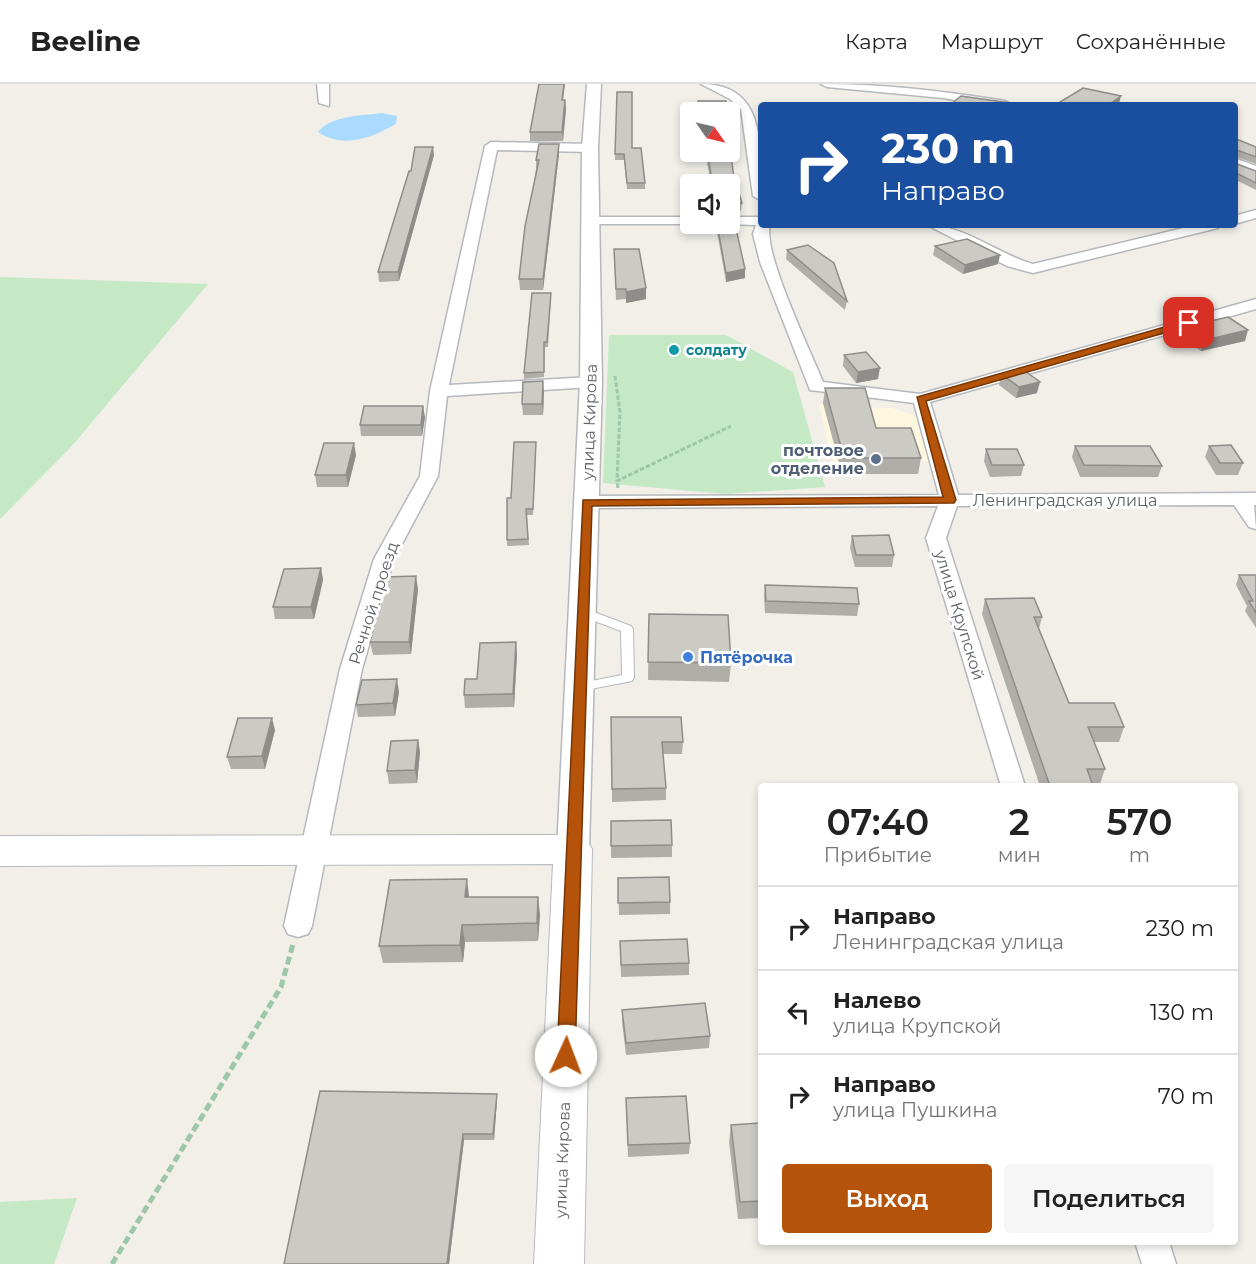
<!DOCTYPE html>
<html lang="ru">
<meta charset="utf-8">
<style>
body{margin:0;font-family:Montserrat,sans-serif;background:#f6f6f6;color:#222;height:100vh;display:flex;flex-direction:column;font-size:22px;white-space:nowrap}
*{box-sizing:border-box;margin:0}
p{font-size:20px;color:#767676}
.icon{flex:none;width:33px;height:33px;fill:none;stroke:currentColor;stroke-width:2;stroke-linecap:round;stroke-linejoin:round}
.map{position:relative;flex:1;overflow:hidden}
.side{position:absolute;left:758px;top:699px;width:480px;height:462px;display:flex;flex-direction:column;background:#fff;border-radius:6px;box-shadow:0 3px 9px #0003}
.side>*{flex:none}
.hud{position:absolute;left:758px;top:18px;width:480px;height:126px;border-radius:6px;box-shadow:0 3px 9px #0003;background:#1a4fa0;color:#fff;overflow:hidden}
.needle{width:39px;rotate:124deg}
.buttons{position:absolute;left:680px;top:18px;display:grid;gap:12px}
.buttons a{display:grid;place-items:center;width:60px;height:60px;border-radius:6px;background:#fff;box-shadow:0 3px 9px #0003;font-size:30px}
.pin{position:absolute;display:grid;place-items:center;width:51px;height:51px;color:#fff;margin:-26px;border-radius:12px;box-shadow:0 3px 9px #0006}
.me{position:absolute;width:66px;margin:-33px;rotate:2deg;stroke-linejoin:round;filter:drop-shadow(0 0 4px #0008)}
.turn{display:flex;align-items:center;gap:21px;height:126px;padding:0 24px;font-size:27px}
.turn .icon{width:78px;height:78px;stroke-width:2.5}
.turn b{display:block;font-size:42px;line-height:51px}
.eta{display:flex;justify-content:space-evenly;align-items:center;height:102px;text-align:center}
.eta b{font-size:36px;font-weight:600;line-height:42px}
.action{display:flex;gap:12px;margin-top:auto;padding:12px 24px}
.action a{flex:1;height:69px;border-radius:6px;background:#b45309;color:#fff;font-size:24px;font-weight:600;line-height:69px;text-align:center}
.action a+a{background:#f6f6f6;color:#222}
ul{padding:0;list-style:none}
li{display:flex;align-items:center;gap:18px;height:84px;padding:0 24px;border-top:2px solid #e0e0e0}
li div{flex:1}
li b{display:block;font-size:22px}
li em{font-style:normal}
header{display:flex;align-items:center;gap:36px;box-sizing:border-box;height:84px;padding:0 30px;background:#fff;border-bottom:2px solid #e0e0e0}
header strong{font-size:28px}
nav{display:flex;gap:33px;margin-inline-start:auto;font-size:21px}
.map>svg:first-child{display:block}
.commercial{fill:#fef7e0}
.green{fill:#c5e8c5}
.water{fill:#aadaff}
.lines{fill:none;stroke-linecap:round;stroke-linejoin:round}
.service-casing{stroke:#b5b8bc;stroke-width:2}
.minor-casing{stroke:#b5b8bc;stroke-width:3}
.tertiary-casing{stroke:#b5b8bc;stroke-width:3}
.secondary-casing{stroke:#b6babf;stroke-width:2}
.path-far1{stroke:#9cc7a9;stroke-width:3;stroke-dasharray:4.5 2;stroke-linecap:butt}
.path{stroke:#9cc7a9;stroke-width:5;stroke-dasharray:8 4;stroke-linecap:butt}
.service{fill:#fff;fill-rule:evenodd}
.minor{fill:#fff;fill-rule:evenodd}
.tertiary{fill:#fff;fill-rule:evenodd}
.secondary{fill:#fff;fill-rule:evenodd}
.wall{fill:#afaea9}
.shaded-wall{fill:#8f8d8a}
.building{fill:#cccac5;stroke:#8f8d8a;stroke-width:1.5}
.route{fill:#b45309;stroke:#753606;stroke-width:1.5}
.culture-dot{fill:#0f9aa8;stroke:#fff;stroke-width:2}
.service-dot{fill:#5c6f8a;stroke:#fff;stroke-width:2}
.shop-dot{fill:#3f7fe0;stroke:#fff;stroke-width:2}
.labels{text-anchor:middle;stroke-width:6;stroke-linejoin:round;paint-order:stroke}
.far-culture-label{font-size:14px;font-weight:bold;fill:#0d838f;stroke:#fff;text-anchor:start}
.street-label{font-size:16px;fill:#5f6368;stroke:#fff}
.service-label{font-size:16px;font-weight:bold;fill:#4e5e75;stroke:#fff;text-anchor:end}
.shop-label{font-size:16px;font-weight:bold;fill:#366cbe;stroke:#fff;text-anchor:start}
</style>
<header>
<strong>Beeline</strong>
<nav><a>Карта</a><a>Маршрут</a><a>Сохранённые</a></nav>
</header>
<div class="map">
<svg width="1256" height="1180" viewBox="0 0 1256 1180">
<rect width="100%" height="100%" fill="#f1efe8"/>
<path class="commercial" d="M863 319 865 324H892L915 331 932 377H914L918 390H835L819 320Z"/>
<g class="green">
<path d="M0 193 208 200 71 363 0 435Z"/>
<path d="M609 251H726L793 288 825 403 725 410 603 399Z"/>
<path d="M77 1114 54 1180H0V1118Z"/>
</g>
<path class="water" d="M382 29 397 32 396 40C371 54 344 65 318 48 331 31 362 32 382 29Z"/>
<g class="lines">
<g class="service-casing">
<path id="service" d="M583 524 631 542 633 545 634 594 632 597 580 607 576 606 574 603 576 600 622 591 621 547 579 531 577 528 579 525Z"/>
</g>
<g class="minor-casing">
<g id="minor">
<path d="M317 0H329V22L319 19Z"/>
<path d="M701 0C769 0 760 67 760 116L753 112 741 25 730 15Z"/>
<path d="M821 0C884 0 944 7 1005 17L1011 21H985L943 14 827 3Z"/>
<path d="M491 58 590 60 596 64 590 68 497 66 449 301 591 293 600 298 591 303 447 312 438 392 394 475 362 585 312 842 308 850 298 853 288 850 284 842 340 585 374 475 420 392 430 307 485 62Z"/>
<path d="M1234 74 1256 82V91L1234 83Z"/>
<path d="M1256 126V134L1234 140V132Z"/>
<path d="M589 133H690V140H695H584L582 137Z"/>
<path d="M729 133H760V141H770C762 167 811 268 823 298L920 310 1256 215V225L930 318 958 411 1256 409V421H1254L1256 445 1249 443 1234 421 957 422 946 454 1025 702H1001L926 454 938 422 587 424 577 418 587 412 939 411 914 319 810 306 760 178 753 150 756 141 724 140H729Z"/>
<path d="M927 141C965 141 997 170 1033 180L1196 141H1220L1218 144 1033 189 1007 182Z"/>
<path d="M1135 1158H1169L1176 1180H1142Z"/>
</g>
</g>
<g class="tertiary-casing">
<path id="tertiary" d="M587 0H601L598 64 602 298 589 765 585 774 573 778 561 774 557 765 580 298 582 64Z"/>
</g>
<g class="secondary-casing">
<path id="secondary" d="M573 751 586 755 592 765 584 1180H534L553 780 0 782V752Z"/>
</g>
<g class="path-far1">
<path d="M615 292 620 328 617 397"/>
<path d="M618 404 617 397 731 342"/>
</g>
<path class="path" d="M112 1180 281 903 293 860"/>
<use href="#service" class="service"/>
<use href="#minor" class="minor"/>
<use href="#tertiary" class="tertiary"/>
<use href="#secondary" class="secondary"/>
</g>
<g class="wall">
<path d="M617 8 632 64 645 99V105H627L624 76H615Z"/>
<path d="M565 16 566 25 563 57H530V48Z"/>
<path d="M729 29 732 43V50H729L732 66 731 74 734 93 742 119 741 127 729 128V100H711L705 68H729Z"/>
<path d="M1234 54 1256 63V80L1234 72Z"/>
<path d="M559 60V70L543 206H520L519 195 536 85V76Z"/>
<path d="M434 71 399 197 379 198 378 188 411 87Z"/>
<path d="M1234 79 1256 87V106L1234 95Z"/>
<path d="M717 140 745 194 726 198 717 148Z"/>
<path d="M935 162 998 180 963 190 933 171Z"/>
<path d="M614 165 646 215 626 219V215L616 216Z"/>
<path d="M787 166 847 217 845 226 786 175Z"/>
<path d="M551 214 548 263H545L544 293 524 295V289Z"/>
<path d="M1184 243 1245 257 1201 267 1181 254Z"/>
<path d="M844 271 878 295 856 299 843 282Z"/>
<path d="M1001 290 1037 309 1016 314 999 301Z"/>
<path d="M825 304 876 344 921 374 918 390H842L823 319Z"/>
<path d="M544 308 543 331H523L522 320Z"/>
<path d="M425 333 422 352H361L360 341Z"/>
<path d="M1075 362 1162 382 1158 393H1080L1072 373Z"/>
<path d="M1209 362 1243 379 1238 391H1216L1205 373Z"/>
<path d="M536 364 533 431H527L529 461 507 462V456L511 414Z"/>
<path d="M986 365 1024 381 1021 392 990 393 984 377Z"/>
<path d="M356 371 348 403H317L315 391Z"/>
<path d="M852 452 894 471 892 483H855L850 464Z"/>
<path d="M321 484 323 496 314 535H275L273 523Z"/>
<path d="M1239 491H1256V544L1245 527 1247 522 1236 501Z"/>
<path d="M765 501 859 520 857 532 765 529 764 513Z"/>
<path d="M418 505 411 570 373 571 370 558Z"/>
<path d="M985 515 1042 533 1039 545 1069 619 1124 643 1119 658H1094L1105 685 1100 700H1093V702H1040L982 530Z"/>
<path d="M649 530 731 579 729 598 648 596Z"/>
<path d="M517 570 514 623 465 624 464 611Z"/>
<path d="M399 608 395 632 358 633 356 621Z"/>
<path d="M611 633 683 658 682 670H663L666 704V716L612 718Z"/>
<path d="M275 646 265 685H231L227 673Z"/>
<path d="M418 656 420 668 417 699 389 700 387 687Z"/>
<path d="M611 737 672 761V773L611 774Z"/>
<path d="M618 794 670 818V830L619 831Z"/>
<path d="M469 813 540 830 538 857 465 858 463 878 383 879 379 862Z"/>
<path d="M620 857 689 879V891L621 893Z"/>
<path d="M622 926 710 952 709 964 626 971 622 938Z"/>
<path d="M626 1014 690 1059 689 1070 628 1073Z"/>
<path d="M497 1016 494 1056H464L449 1180H284Z"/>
<path d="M760 1039V1134L738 1135 729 1058 731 1041Z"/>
</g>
<g class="shaded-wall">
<path d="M564 0H565L562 25V16Z"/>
<path d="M1121 12 1119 20 1117 21H1108Z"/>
<path d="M565 16 566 25 563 57 562 48Z"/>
<path d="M559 60V70L543 206V195Z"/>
<path d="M433 63 434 71 399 197 398 188Z"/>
<path d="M1000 171 998 180 963 190 965 181Z"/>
<path d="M745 185V194L726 198V189Z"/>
<path d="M646 204V215L626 219V208Z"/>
<path d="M1248 246 1245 257 1201 267 1205 256Z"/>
<path d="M880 284 878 295 856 299 858 288Z"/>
<path d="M543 297 544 308 543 331 542 320Z"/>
<path d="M1040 298 1037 309 1016 314 1019 303Z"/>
<path d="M423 322 425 333 422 352 421 341Z"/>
<path d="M354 359 356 371 348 403 346 391Z"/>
<path d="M321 484 323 496 314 535 311 523Z"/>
<path d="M416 492 418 505 411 570 409 558Z"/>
<path d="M516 558 517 570 514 623 513 610Z"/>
<path d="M397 595 399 608 395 632 393 619Z"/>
<path d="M272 634 275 646 265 685 262 672Z"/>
<path d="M418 656 420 668 417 699 415 686Z"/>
<path d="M467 795 469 812 467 831 465 813Z"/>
<path d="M538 813 540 830 538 857 537 839Z"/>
<path d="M462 841 465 858 463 878 460 861Z"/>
<path d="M497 1010V1016L494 1056 493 1050Z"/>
<path d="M463 1050 464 1056 449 1180H447Z"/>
</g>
<g class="building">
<path d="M539 0H564L562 16H565L562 48H530Z"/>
<path d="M1083 4 1121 12 1108 21H1055Z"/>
<path d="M617 8H632V64H641L645 99H627L624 70H615Z"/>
<path d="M961 12 1011 19 1008 21H950Z"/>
<path d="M698 17H726L729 28H700Z"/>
<path d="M729 29 732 43H729Z"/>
<path d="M729 48 732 66H730L734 93 742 119H729V100H714L711 90 707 68H729Z"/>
<path d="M1234 54 1256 63V73L1237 66 1234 67Z"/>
<path d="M539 60H559L543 195H519L525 142 539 76H536Z"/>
<path d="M415 63H433L398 188H378L409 87H411Z"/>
<path d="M1234 79 1256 87V99L1234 88Z"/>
<path d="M717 140H735L745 185 726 189Z"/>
<path d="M967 155 1000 171 965 181 935 162Z"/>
<path d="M808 161 834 179 847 217 787 166Z"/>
<path d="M614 165H639L646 204 626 208V205H616Z"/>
<path d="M532 209H551L547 258H544V288L524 289Z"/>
<path d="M1228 233 1248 246 1205 256 1184 243Z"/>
<path d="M866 268 880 284 858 288 844 271Z"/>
<path d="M1022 285 1040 298 1019 303 1001 290Z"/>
<path d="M543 297 542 320H522L523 298Z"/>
<path d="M825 304H865L876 344H911L921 374H844Z"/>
<path d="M364 322H423L421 341H360Z"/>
<path d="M514 358H536L533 425H526L528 455 507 456V414H511Z"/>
<path d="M324 359H354L346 391H315Z"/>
<path d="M1231 361 1243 379H1220L1209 362Z"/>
<path d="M1075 362H1150L1162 382 1084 381Z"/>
<path d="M986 365H1017L1024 381H992Z"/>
<path d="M889 451 894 471H856L852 452Z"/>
<path d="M321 484 311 523H273L284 485Z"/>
<path d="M1239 491H1256V529L1249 517H1253Z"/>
<path d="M416 492 409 558H370L386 493Z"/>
<path d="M765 501 857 504 859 520 766 517Z"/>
<path d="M1034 514 1042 533H1034L1069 619H1114L1124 643H1088L1105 685H1087L1093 702H1050L985 515Z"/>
<path d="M649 530 728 531 731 579 648 578Z"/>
<path d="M516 558 513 610 464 611 465 595H477L480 559Z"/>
<path d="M397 595 393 619 356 621 362 596Z"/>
<path d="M611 633H681L683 658H662L666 704 612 705Z"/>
<path d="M238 634H272L262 672 227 673Z"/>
<path d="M418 656 415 686 387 687 391 657Z"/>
<path d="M671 736 672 761 611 762V737Z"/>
<path d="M669 793 670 818 618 819V794Z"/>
<path d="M467 795 465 813H538L537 839 462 841 460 861 379 862 390 796Z"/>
<path d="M687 855 689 879 621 881 620 857Z"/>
<path d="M705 919 710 952 626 959 622 926Z"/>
<path d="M320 1007 497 1010 493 1050H463L447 1180H284Z"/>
<path d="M686 1012 690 1059 628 1061 626 1014Z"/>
<path d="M760 1039V1117L740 1118 731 1041Z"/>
</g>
<path class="route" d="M1189 236 1194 239 1192 241 926 317 956 416 954 419 592 422 575 972 572 978 566 980 559 978 557 972 583 416 943 413 917 313Z"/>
<circle class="culture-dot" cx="674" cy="266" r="6"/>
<circle class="service-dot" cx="876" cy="375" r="6"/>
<circle class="shop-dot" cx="688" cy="573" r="6"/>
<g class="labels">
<g class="far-culture-label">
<text x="686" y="271">солдату</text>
</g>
<g class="street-label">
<text transform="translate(589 338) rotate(-88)" y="6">улица Кирова</text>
<text x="1065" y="422">Ленинградская улица</text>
<text transform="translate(373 519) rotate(-72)" y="6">Речной проезд</text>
<text transform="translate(960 531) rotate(73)" y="6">улица Крупской</text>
<text transform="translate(562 1076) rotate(-88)" y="6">улица Кирова</text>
</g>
<g class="service-label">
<text x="864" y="372">почтовое<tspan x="864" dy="18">отделение</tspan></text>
</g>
<g class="shop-label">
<text x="700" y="579">Пятёрочка</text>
</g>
</g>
</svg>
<div class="buttons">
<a><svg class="needle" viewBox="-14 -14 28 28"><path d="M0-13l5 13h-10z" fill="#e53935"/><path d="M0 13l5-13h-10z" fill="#767676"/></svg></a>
<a><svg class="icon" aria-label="sound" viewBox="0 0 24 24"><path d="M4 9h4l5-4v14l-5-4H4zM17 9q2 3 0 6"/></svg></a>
</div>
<div class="pin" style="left:1189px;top:239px;background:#d93025"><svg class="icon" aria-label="arrive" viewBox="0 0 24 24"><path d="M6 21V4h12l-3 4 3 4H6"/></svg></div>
<svg class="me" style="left:566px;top:972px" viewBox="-20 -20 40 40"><circle r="19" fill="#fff"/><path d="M0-13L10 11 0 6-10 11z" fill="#b45309"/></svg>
<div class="hud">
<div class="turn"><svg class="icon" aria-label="right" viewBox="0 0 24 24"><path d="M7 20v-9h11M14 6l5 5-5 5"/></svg><div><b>230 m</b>Направо</div></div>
</div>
<section class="side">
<div class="eta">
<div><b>07:40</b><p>Прибытие</p></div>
<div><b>2</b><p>мин</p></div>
<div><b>570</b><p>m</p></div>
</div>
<ul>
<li><svg class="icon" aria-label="right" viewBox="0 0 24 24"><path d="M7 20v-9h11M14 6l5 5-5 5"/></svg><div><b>Направо</b><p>Ленинградская улица</p></div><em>230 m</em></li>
<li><svg class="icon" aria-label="left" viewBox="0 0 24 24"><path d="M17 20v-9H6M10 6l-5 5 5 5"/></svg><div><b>Налево</b><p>улица Крупской</p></div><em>130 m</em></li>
<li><svg class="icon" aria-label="right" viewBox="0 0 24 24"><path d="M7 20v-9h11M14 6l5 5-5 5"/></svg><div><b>Направо</b><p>улица Пушкина</p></div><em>70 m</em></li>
</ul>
<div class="action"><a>Выход</a><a>Поделиться</a></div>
</section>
</div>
